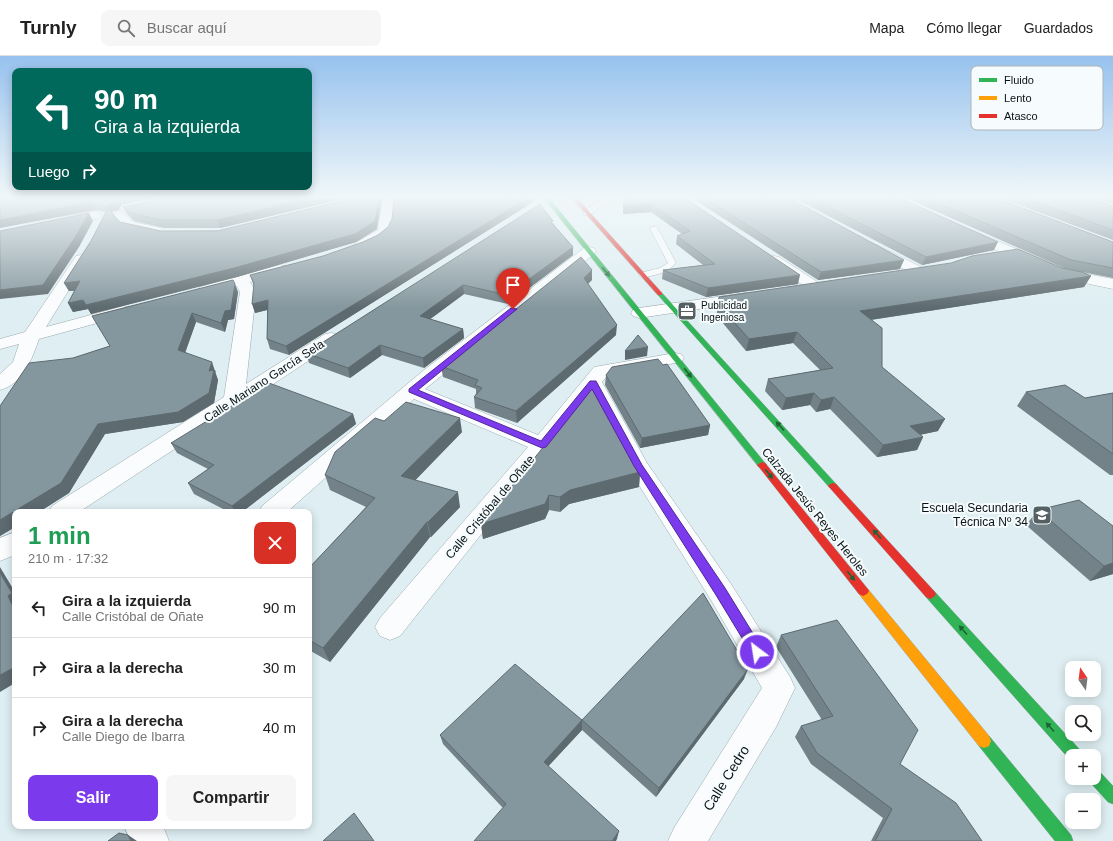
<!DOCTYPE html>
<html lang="es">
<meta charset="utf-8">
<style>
body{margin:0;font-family:Helvetica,sans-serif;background:#f6f6f6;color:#222;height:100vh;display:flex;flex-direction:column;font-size:15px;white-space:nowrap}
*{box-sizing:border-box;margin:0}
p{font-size:13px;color:#767676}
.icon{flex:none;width:22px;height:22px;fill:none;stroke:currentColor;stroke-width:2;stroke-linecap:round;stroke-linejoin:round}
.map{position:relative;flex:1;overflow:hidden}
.sheet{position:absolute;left:12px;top:453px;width:300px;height:320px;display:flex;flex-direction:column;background:#fff;border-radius:8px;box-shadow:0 2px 10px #0003}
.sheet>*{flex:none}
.hud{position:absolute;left:12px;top:12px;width:300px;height:122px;border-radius:8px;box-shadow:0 2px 10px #0003;background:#00695c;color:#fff;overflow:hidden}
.needle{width:26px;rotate:346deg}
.controls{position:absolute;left:1065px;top:605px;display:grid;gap:8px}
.controls a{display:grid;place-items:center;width:36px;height:36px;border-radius:8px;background:#fff;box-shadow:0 2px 10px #0003;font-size:20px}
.pin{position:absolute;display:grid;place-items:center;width:34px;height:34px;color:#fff;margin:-41px -17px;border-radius:50% 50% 50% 0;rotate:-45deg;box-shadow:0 0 4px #0007}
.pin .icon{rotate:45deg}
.me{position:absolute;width:44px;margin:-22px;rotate:329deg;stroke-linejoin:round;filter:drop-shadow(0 0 3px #0008)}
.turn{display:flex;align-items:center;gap:14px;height:84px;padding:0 16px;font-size:18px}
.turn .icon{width:52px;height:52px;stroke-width:2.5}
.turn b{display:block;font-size:28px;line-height:34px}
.then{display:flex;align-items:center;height:38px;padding:0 16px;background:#0003;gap:8px;font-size:15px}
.round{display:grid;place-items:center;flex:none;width:42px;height:42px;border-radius:8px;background:#f6f6f6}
.summary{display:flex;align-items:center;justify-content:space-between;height:68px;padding:0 16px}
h1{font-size:24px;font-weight:600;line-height:30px;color:#1e9e55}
.primary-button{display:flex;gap:8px;margin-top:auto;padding:8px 16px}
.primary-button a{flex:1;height:46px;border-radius:8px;background:#7c3aed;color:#fff;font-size:16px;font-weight:600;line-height:46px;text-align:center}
.primary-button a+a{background:#f6f6f6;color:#222}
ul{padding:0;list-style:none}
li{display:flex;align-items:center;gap:12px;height:60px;padding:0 16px;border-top:1px solid #e0e0e0}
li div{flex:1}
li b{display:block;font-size:15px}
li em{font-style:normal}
header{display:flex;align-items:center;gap:24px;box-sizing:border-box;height:56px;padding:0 20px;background:#fff;border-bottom:1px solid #e0e0e0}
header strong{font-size:19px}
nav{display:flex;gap:22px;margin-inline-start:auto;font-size:14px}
.search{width:280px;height:36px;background:#f6f6f6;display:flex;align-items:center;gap:10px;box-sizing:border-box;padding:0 14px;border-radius:8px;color:#767676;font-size:15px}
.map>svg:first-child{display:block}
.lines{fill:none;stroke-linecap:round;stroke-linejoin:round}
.lane-casing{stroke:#9ca9ac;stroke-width:1}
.street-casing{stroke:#9ca9ac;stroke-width:1}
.fast-casing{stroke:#9ca9ac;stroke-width:1}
.slow-casing{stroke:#9ca9ac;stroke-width:1}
.jam-casing{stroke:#9ca9ac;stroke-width:1}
.lane{fill:#fafcfd;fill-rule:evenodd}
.street{fill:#fafcfd;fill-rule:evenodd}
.fast{fill:#30b455;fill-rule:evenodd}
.slow{fill:#ff9f0a;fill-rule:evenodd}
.jam{fill:#e5322d;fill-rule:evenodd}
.wall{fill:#728288}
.shaded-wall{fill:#5d6a6f}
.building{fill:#85979e;stroke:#5d6a6f}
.oneway{fill:#1c6435}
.route{fill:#7c3aed;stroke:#51269a}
.labels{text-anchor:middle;stroke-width:4;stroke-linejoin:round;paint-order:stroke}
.far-poi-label{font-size:10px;fill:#091315;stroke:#f6fcfd;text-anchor:start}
.street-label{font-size:12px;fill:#091315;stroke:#f6fcfd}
.poi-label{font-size:12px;fill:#091315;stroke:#f6fcfd;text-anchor:end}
.near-street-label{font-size:14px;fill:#091315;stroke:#f6fcfd}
.key{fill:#f6fcfd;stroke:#afb6b7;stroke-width:1}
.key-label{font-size:11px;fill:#091315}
</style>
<header>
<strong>Turnly</strong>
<div class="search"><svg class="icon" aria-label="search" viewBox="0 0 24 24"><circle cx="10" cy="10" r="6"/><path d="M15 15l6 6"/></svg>Buscar aquí</div>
<nav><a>Mapa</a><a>Cómo llegar</a><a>Guardados</a></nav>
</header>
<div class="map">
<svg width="1113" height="785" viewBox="0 0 1113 785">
<rect width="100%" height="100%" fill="#deeef2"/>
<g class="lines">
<g class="lane-casing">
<g id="lane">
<path d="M603 142H611L590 159H584V155Z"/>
<path d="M651 171H657L676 207 666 216 643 222 639 219 640 217 660 212 668 207 650 173Z"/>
</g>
</g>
<g class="street-casing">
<g id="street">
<path d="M383 142H395C392 171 397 173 371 189 365 193 361 196 354 194L352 191 354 188 378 174Z"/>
<path d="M893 142H920L918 144 897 149 891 145Z"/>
<path d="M96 155 102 159 100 162 62 169 56 165 62 161Z"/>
<path d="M118 155 122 156 133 166 161 172 163 175 156 179 124 172 112 159Z"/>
<path d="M969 173 1066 214 1113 223V233L1057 221 964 180 962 177 964 174Z"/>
<path d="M877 189 925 213 927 216 925 219H915L872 196 870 193 872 190Z"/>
<path d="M589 191 594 192 596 195 594 198 425 333 538 379 594 311 675 297 681 298 684 302 681 306 675 307 607 320 602 326 647 407 731 528 790 621 795 632 776 671 708 785H668L674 772 762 632 711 544 627 410 591 341 400 580 390 584 380 580 375 571 380 562 528 391 414 343 287 456H259L262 450 424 314 584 192Z"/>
<path d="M81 199 86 200 88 203 46 271 124 250 130 252 132 255 130 258 39 283C32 303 23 328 0 334V318L13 306 19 288 0 293V283L25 276 76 200Z"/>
<path d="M774 200 779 201 822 229 825 232 822 235H812L769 207 767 204 769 201Z"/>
<path d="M280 209 285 210 287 213 285 216 250 226 256 236 246 328 325 278 331 277 337 278 340 282 337 286 79 456H49L52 450 224 341 240 236 237 230 205 239 200 237 197 234 200 231Z"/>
<path d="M746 237 752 239 754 242 752 245 639 262 633 260 631 257 633 254 639 252Z"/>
<path d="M15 476V499L0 505V482Z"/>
<path d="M124 770H163L169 785H131Z"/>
</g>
</g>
<g class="fast-casing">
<g id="fast">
<path d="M544 142H549L765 407 767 409 765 411H759Z"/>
<path d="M660 236 662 237 836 428 838 430 836 432H830L658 239V237Z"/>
<path d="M930 533 934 535 1081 695 1083 700H1072L1071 705 926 541 924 538 926 535Z"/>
<path d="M984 678 989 680 1071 779 1073 785H1055L979 690 977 685 979 680Z"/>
<path d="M1094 713 1099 715 1113 730V748L1108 746 1089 725 1088 722H1094Z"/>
</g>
</g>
<g class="slow-casing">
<path id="slow" d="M863 530 867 532 989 680 991 685 989 690 984 692 979 690 859 538 857 535 859 532Z"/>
</g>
<g class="jam-casing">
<g id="jam">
<path d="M572 142H577L662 237V239H658Z"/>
<path d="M762 406 765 407 867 532 869 535 867 538 863 540 859 538 759 411 757 409Z"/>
<path d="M833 427 836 428 934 535 936 538 934 541 930 543 926 541 830 432 828 430 830 428Z"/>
</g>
</g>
<use href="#lane" class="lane"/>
<use href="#street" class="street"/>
<use href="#fast" class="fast"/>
<use href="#slow" class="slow"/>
<use href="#jam" class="jam"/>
</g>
<g class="wall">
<path d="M0 142H153L121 149 119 154 113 155 112 157 120 166 161 175 377 173 356 186 237 221 91 258 88 253 73 256 68 247 74 235H69L64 227 91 185 106 156 96 154Z"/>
<path d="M166 142H346L220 172H164L134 165 127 158 123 151Z"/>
<path d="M394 142H533V146L289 299 270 293 267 283V254L255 257 254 230 250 219 323 200 363 186 378 179 388 171 392 163Z"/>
<path d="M623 142H685L798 228 706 241 662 223 663 214 703 209 676 188 677 180 682 178 651 156 623 158V150L625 144Z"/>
<path d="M692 142H789L900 213 818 224Z"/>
<path d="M794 142H900L994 194 922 209Z"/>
<path d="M906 142H996L1113 186V222L1066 213Z"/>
<path d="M1001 142H1090L1113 150V184Z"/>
<path d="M1095 142H1113V148Z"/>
<path d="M553 167 573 199 508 248 464 238 430 263 463 273 464 282 424 312 382 299 350 322 309 307 306 297Z"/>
<path d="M1062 212 1091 220 1084 231 871 264 882 311 938 375 920 379 923 381 917 394 877 401 830 353 816 356 810 349 782 354 765 335 768 323 820 314 793 287 746 295 717 260V252L719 241Z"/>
<path d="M592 224 588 228 616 279 517 367 475 352 474 341 476 338V333L443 321 441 310 485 278Z"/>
<path d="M238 236 234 263 228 264 225 276 196 266 185 296 216 315 215 317 218 324 214 347 183 366 105 378 69 437 39 456H15V471L0 480V350L73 302 110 290Z"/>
<path d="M606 319 710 369 708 379 640 392 605 329Z"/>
<path d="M1026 336 1085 342 1113 337V419H1110L1017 350Z"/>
<path d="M353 358 356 368 242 456H229L194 438 188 427 208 413 177 397 171 387Z"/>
<path d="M384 365 462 376 415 424 460 451 431 481H430L330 606 309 594V512L366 451 330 434 325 419Z"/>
<path d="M627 396 640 416 639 431 569 448 560 456 549 454 545 463 483 483 481 468Z"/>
<path d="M1038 454 1113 470V518L1090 525 1026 469Z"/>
<path d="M781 579 900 708 982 785H871L883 762 811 708 795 681 801 670 822 664 776 591Z"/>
<path d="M744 623 656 741 582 674 548 710 617 783 502 751 443 688 440 679 582 664Z"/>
</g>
<g class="shaded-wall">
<path d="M117 142H153L121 149 119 154 113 155 110 159 107 152 109 148Z"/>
<path d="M312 142H346L220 172 217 164Z"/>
<path d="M379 142H382L377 173 356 186 237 221 91 258 86 249Z"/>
<path d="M528 142H533V146L289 299 286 290Z"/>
<path d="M92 146 96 154 0 172V164Z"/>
<path d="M651 148V156L623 158V150Z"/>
<path d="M89 157 93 165 79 191 48 238 0 243V234Z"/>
<path d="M998 186 994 194 922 209 926 201Z"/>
<path d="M573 191V199L508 248 507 239Z"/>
<path d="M904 204 900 213 818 224 821 216Z"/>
<path d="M592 214V224L583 232 584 222Z"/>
<path d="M800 219 798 228 706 241 708 232Z"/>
<path d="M1091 220 1084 231 856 266 860 255Z"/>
<path d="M80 225 84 234 69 235 64 227Z"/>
<path d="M235 228 238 236 234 263 228 264 225 276 221 267 225 255Z"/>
<path d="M463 229 464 238 421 270 420 260Z"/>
<path d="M83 244 88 253 73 256 68 247Z"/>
<path d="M268 244 271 253 255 257 252 248Z"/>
<path d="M192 257 196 266 183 303 178 294Z"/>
<path d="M617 269 616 279 517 367 516 355Z"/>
<path d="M463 273 464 282 424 312 423 302Z"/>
<path d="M797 276 793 287 746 295 749 283Z"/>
<path d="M380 289 382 299 350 322 348 312Z"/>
<path d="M648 291 647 300 625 304V295Z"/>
<path d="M212 306 218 324 214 347 183 366 105 378 69 437 39 456H15V471L0 480V464L98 368 209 315Z"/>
<path d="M814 337 810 349 782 354 786 342Z"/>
<path d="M834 341 830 353 816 356 821 344Z"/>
<path d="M353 358 356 368 242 456H235L232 450Z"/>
<path d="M460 362 462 376 405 435 401 420Z"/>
<path d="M945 363 938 375 904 382 910 370Z"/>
<path d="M710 369 708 379 640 392 642 382Z"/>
<path d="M923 381 917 394 877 401 883 389Z"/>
<path d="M640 416 639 431 569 448 560 456V441L570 434Z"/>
<path d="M458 436 460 451 431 481 428 466Z"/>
<path d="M549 439V454L545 463 483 483 481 468Z"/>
<path d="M427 466 430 481 330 606 323 592Z"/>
<path d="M1113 507V518L1090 525 1104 510Z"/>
<path d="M0 511 15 536V555L8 540 0 517Z"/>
<path d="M15 611V627L0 636V619Z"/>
<path d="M748 613 744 623 656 741 659 732Z"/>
<path d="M582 664V674L544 715V706Z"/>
<path d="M619 775 617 783 616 785H612Z"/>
<path d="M128 779 137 785H131Z"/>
</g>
<g class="building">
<path d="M0 142H117L115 147 109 148 107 152 120 166 161 175H217L354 142H379L375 165 355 178 234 212 86 249 83 244 68 247 80 225 64 227 91 185 107 154 105 150 92 146 0 164Z"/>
<path d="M167 142H312L217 164H161L130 157 123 151Z"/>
<path d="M394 142H528L286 290 267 283 268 244 252 248 254 227 250 219 323 200 363 186 378 179 388 171 392 163Z"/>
<path d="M625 142H685L800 219 708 232 663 214 715 208 677 180 690 175 651 148 623 150Z"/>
<path d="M705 142H789L904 204 821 216Z"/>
<path d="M811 142H900L998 186 926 201Z"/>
<path d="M926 142H996L1113 186V212L1071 204Z"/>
<path d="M1025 142H1090L1113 150V174Z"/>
<path d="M540 148 553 165 551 166 573 191 507 239 463 229 420 260 463 273 423 302 380 289 348 312 306 297Z"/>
<path d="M89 157 74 183 43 229 0 234V175Z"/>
<path d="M1018 193 1062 212 1082 216 1091 220 860 255 882 272V311L945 363 910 370 923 381 883 389 834 341 821 344 814 337 786 342 768 323 833 312 797 276 749 283 719 249V241L951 207 972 200Z"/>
<path d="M581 201 592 214 584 222 617 269 516 355 474 341 482 332 475 329 478 324 441 310 483 277 485 278Z"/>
<path d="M233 224 235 228 231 254 225 255 221 267 192 257 178 294 212 306 209 315 214 314 209 337 178 356 98 368 61 427 0 464V350L29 307 73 302 110 290 92 260Z"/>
<path d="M638 279 648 291 625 295Z"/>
<path d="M658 303 663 309 667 308 710 369 642 382 606 319 612 311Z"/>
<path d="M269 327 353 358 232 450 188 427 214 409 171 387Z"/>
<path d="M1065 329 1085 342 1113 337V398L1026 336Z"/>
<path d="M592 331 627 396 640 416 570 434 560 441 549 439 545 448 481 468Z"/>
<path d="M406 346 460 362 401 420 458 436 428 466H427L323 592 309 584V512L375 442 325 419 335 396 375 362 384 365Z"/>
<path d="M1079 444 1113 470V507L1104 510 1038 454Z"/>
<path d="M0 517 12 537 8 540 15 555V611L0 619Z"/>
<path d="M703 537 748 613 659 732 582 664Z"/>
<path d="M837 564 918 674 900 708 956 747 982 785H875L892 753 817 697 801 670 833 660 781 579Z"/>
<path d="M515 608 582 664 544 706 619 775 612 785H474L506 748 440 679Z"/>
<path d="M354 757 374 785H323Z"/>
<path d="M119 777 128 779 131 785H108Z"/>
</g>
<defs><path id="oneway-solid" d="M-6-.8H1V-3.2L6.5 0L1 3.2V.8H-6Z"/></defs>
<g class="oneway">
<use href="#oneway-solid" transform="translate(606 216) rotate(51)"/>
<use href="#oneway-solid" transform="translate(688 317) rotate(51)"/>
<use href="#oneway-solid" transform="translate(780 370) rotate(-132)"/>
<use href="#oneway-solid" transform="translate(769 418) rotate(51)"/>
<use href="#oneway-solid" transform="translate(877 478) rotate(-132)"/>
<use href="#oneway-solid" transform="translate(851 520) rotate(51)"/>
<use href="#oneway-solid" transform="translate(963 574) rotate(-132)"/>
<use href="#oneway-solid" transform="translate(1050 671) rotate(-132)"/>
</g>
<linearGradient id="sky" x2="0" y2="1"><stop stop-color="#97c2ee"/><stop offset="0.56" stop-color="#f0f7f9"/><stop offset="1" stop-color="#f0f7f9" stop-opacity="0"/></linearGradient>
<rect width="1113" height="252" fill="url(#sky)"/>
<path class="route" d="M511 252 517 253 418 334 541 385 590 325H596L642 409 725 532 762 592 763 596 762 600 757 602 753 600 716 539 634 410 592 333 546 391 542 392 409 336V333Z"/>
<defs>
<g id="office-square" transform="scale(1)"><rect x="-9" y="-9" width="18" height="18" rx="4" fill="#546062" stroke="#f6fcfd"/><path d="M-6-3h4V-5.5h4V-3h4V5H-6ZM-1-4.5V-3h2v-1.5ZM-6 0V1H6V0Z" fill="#fff"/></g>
<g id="school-square" transform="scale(1)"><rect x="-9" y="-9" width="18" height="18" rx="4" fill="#546062" stroke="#f6fcfd"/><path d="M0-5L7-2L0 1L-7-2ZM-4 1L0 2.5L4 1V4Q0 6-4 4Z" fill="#fff"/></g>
</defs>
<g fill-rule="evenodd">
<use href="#office-square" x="687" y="255"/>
<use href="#school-square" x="1042" y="459"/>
</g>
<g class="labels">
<g class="far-poi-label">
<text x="701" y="253">Publicidad<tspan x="701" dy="12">Ingeniosa</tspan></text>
</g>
<g class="street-label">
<text transform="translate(264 325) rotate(-33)" y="4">Calle Mariano García Sela</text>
<text transform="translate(490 451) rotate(-50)" y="4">Calle Cristóbal de Oñate</text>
<text transform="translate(815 456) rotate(51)" y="4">Calzada Jesús Reyes Heroles</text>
</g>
<g class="poi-label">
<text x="1028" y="456">Escuela Secundaria<tspan x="1028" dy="14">Técnica Nº 34</tspan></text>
</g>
<g class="near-street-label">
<text transform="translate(726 722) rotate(-58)" y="5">Calle Cedro</text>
</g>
</g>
<rect x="971" y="10" width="132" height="64" rx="6" class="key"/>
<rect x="979" y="22" width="18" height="4" fill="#30b455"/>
<rect x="979" y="40" width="18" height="4" fill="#ff9f0a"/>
<rect x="979" y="58" width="18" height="4" fill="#e5322d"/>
<g class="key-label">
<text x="1004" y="28">Fluido</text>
<text x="1004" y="46">Lento</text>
<text x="1004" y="64">Atasco</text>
</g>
</svg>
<div class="controls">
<a><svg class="needle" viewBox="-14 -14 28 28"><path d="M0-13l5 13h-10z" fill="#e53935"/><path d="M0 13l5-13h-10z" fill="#767676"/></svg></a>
<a><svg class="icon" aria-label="search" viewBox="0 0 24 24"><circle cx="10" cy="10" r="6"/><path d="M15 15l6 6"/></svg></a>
<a>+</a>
<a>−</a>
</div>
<div class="pin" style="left:513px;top:253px;background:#d93025"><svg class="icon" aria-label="arrive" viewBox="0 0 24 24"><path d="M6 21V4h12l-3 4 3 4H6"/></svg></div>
<svg class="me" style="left:757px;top:596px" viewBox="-20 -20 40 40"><circle r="17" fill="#7c3aed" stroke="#fff" stroke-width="3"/><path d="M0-11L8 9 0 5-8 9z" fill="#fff"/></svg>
<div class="hud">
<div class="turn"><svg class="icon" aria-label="left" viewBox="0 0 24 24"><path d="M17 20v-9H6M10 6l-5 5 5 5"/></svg><div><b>90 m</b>Gira a la izquierda</div></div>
<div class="then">Luego<svg class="icon" aria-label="right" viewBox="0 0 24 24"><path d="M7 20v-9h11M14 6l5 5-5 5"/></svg></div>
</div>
<section class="sheet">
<div class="summary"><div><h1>1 min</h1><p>210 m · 17:32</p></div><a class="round" style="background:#d93025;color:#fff"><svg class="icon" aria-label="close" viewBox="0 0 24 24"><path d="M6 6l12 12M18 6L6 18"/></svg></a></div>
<ul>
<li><svg class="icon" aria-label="left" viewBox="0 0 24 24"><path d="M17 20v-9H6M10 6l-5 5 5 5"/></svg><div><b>Gira a la izquierda</b><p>Calle Cristóbal de Oñate</p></div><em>90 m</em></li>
<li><svg class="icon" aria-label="right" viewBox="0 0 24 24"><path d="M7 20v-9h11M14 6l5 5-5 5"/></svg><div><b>Gira a la derecha</b></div><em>30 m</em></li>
<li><svg class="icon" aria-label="right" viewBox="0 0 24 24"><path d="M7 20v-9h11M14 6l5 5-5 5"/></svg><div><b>Gira a la derecha</b><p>Calle Diego de Ibarra</p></div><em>40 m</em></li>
</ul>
<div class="primary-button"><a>Salir</a><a>Compartir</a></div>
</section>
</div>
